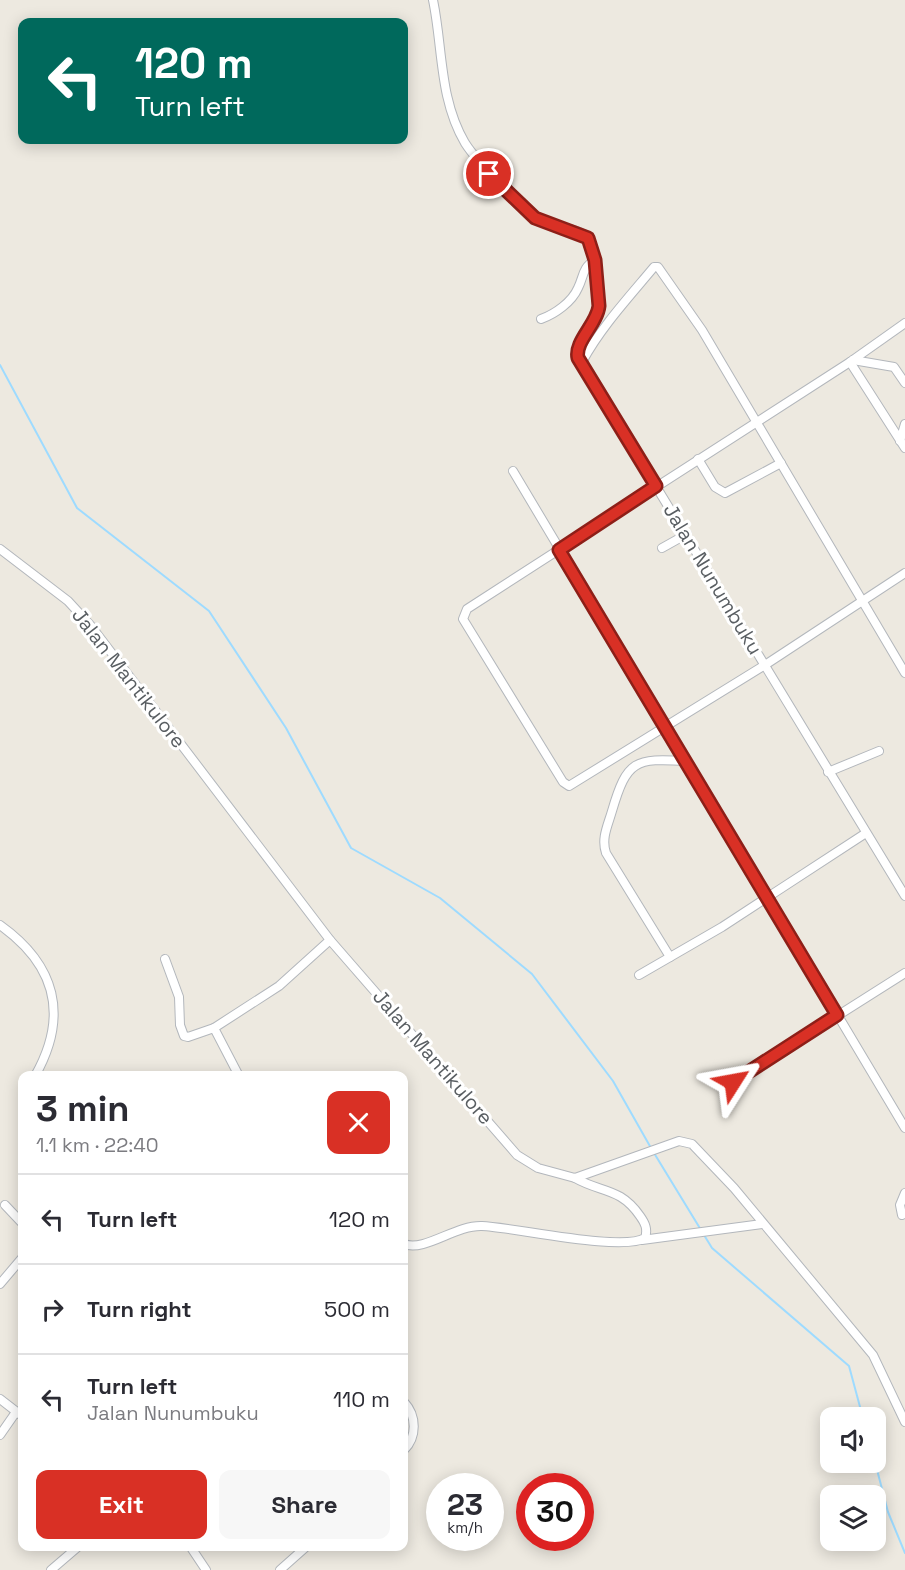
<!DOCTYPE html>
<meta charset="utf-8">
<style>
body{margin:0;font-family:"Space Grotesk",sans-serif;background:#f7f7f7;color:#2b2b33;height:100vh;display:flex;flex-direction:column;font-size:22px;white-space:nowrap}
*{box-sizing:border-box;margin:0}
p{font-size:20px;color:#7c7c81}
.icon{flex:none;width:33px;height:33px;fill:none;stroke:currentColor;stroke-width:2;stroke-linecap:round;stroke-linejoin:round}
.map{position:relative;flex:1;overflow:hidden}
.sheet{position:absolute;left:18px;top:1071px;width:390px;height:480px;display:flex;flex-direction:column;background:#fff;border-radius:12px;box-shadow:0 3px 15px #0003}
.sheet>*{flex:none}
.guide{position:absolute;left:18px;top:18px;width:390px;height:126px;border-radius:12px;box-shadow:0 3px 15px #0003;background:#00695c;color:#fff;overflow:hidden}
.tools{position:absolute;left:820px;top:1407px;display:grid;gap:12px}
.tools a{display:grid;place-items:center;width:66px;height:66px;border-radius:12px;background:#fff;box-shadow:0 3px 15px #0003;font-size:30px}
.speed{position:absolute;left:426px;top:1473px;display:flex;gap:12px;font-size:30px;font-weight:700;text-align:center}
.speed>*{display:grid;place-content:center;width:78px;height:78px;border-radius:50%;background:#fff;box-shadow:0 3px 15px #0003;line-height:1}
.speed small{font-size:15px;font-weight:400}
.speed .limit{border:9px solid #d22;background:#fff;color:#111}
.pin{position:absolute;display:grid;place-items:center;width:51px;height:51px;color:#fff;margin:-26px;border:3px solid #fff;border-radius:50%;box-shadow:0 2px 6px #0007}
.me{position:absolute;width:66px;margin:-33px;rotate:56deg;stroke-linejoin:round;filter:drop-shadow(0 0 4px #0008)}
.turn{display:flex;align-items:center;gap:21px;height:126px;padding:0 18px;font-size:27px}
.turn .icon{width:78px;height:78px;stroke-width:2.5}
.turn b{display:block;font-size:42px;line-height:51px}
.round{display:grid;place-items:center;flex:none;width:63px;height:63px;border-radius:12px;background:#f7f7f7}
.overview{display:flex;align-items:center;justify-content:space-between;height:102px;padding:0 18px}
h1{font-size:36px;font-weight:600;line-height:45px}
.cta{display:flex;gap:12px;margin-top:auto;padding:12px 18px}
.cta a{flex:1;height:69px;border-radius:12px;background:#d93025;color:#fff;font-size:24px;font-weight:600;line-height:69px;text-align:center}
.cta a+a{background:#f7f7f7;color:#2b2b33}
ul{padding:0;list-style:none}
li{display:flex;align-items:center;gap:18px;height:90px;padding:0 18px;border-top:2px solid #e1e1e2}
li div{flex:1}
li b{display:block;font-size:22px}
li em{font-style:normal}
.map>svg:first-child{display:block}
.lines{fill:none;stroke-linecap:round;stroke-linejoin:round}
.stream{stroke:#9edbff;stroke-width:2}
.street-casing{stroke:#b3b7bc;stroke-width:10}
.street{stroke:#fff;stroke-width:8}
.route-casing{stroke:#8d1f18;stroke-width:15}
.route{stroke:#d93025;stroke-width:10}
.labels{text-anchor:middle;stroke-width:6;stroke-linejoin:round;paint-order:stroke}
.street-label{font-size:20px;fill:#595e62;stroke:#fff}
</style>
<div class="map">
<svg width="905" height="1570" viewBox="0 0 905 1570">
<rect width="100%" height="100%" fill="#ede9e0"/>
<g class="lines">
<g class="stream">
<path d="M0 365 77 508 209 611 286 728 351 848 440 898 532 974 613 1081 651 1148"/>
<path d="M654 1153 701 1230"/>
<path d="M704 1235 712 1248 849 1366 863 1418"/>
<path d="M875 1462 888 1512 905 1553"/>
</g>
<g class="street-casing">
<g id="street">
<path d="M433 0C443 48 439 99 465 143 476 160 524 214 541 222 555 228 578 227 589 238 597 248 600 293 599 306 597 324 574 342 578 358L905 896"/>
<path d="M541 319C555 314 572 302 578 288 584 276 582 268 595 260"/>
<path d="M853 360 894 367 905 383"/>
<path d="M582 362C601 327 629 297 654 267H658L702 330 905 673"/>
<path d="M850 362 905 323"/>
<path d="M900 441 905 424"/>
<path d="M905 448 850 362 467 609 463 619 563 782 569 786 765 665 905 573"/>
<path d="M698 459 715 487 725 493 781 463"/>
<path d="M513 471 905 1128"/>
<path d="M662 548 687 534"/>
<path d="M0 549 68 601 91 626 330 940 517 1155 538 1168 575 1178 679 1141 692 1144 734 1188 873 1355 905 1422"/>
<path d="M828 772 879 751"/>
<path d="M0 925C56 965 69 1016 35 1076"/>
<path d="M670 957 606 853C601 838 608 825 612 811 627 760 635 758 686 761"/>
<path d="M165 959 179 997 180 1025 184 1036 188 1037 214 1028"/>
<path d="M639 975 722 927 866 833"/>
<path d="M239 1076 214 1028 279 986 330 940"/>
<path d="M733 1082 905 973"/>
<path d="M5 1205 22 1223"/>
<path d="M902 1215 900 1205 905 1193"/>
<path d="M642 1240 762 1224"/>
<path d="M404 1244C425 1252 455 1225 482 1226 513 1227 622 1252 645 1238 648 1229 645 1223 640 1216 620 1187 601 1193 575 1178"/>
<path d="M0 1284 22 1258"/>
<path d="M0 1399 22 1416"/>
<path d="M404 1402C417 1416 417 1437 404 1450"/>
<path d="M0 1435 16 1412"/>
<path d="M190 1546 206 1570"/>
<path d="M51 1570 79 1546"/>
<path d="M280 1570 307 1546"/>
</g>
</g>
<use href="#street" class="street"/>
</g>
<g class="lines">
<g class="route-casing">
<path id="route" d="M489 174 535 218 588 238 595 260 599 306C597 324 574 342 578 358L656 486 559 550 837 1015 733 1082"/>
</g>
<use href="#route" class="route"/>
</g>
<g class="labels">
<g class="street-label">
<text transform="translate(713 579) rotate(59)" y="7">Jalan Nunumbuku</text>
<text transform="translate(129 678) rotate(52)" y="7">Jalan Mantikulore</text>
<text transform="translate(433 1057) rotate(49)" y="7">Jalan Mantikulore</text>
</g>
</g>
</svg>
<div class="tools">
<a><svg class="icon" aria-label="sound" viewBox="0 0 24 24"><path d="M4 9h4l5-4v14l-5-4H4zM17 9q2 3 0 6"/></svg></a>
<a><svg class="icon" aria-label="layers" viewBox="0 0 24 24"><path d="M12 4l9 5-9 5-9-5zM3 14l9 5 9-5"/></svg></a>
</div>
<div class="speed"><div>23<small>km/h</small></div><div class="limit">30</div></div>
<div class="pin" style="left:489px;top:174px;background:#d93025"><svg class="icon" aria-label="arrive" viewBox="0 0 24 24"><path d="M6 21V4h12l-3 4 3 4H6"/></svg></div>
<svg class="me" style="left:733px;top:1082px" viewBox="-20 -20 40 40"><path d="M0-17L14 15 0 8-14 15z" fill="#d93025" stroke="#fff" stroke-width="4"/></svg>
<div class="guide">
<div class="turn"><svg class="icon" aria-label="left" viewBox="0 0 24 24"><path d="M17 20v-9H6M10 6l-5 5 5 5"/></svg><div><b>120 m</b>Turn left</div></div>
</div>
<section class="sheet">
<div class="overview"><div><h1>3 min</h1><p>1.1 km · 22:40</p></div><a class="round" style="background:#d93025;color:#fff"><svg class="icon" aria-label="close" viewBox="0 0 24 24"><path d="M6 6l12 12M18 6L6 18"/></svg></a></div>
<ul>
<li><svg class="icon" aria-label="left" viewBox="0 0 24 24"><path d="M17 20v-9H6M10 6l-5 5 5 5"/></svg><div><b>Turn left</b></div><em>120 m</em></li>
<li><svg class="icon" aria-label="right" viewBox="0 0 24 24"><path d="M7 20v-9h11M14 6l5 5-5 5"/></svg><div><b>Turn right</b></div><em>500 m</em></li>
<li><svg class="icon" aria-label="left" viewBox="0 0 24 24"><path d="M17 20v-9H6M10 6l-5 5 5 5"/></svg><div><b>Turn left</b><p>Jalan Nunumbuku</p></div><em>110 m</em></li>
</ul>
<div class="cta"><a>Exit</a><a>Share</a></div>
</section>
</div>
